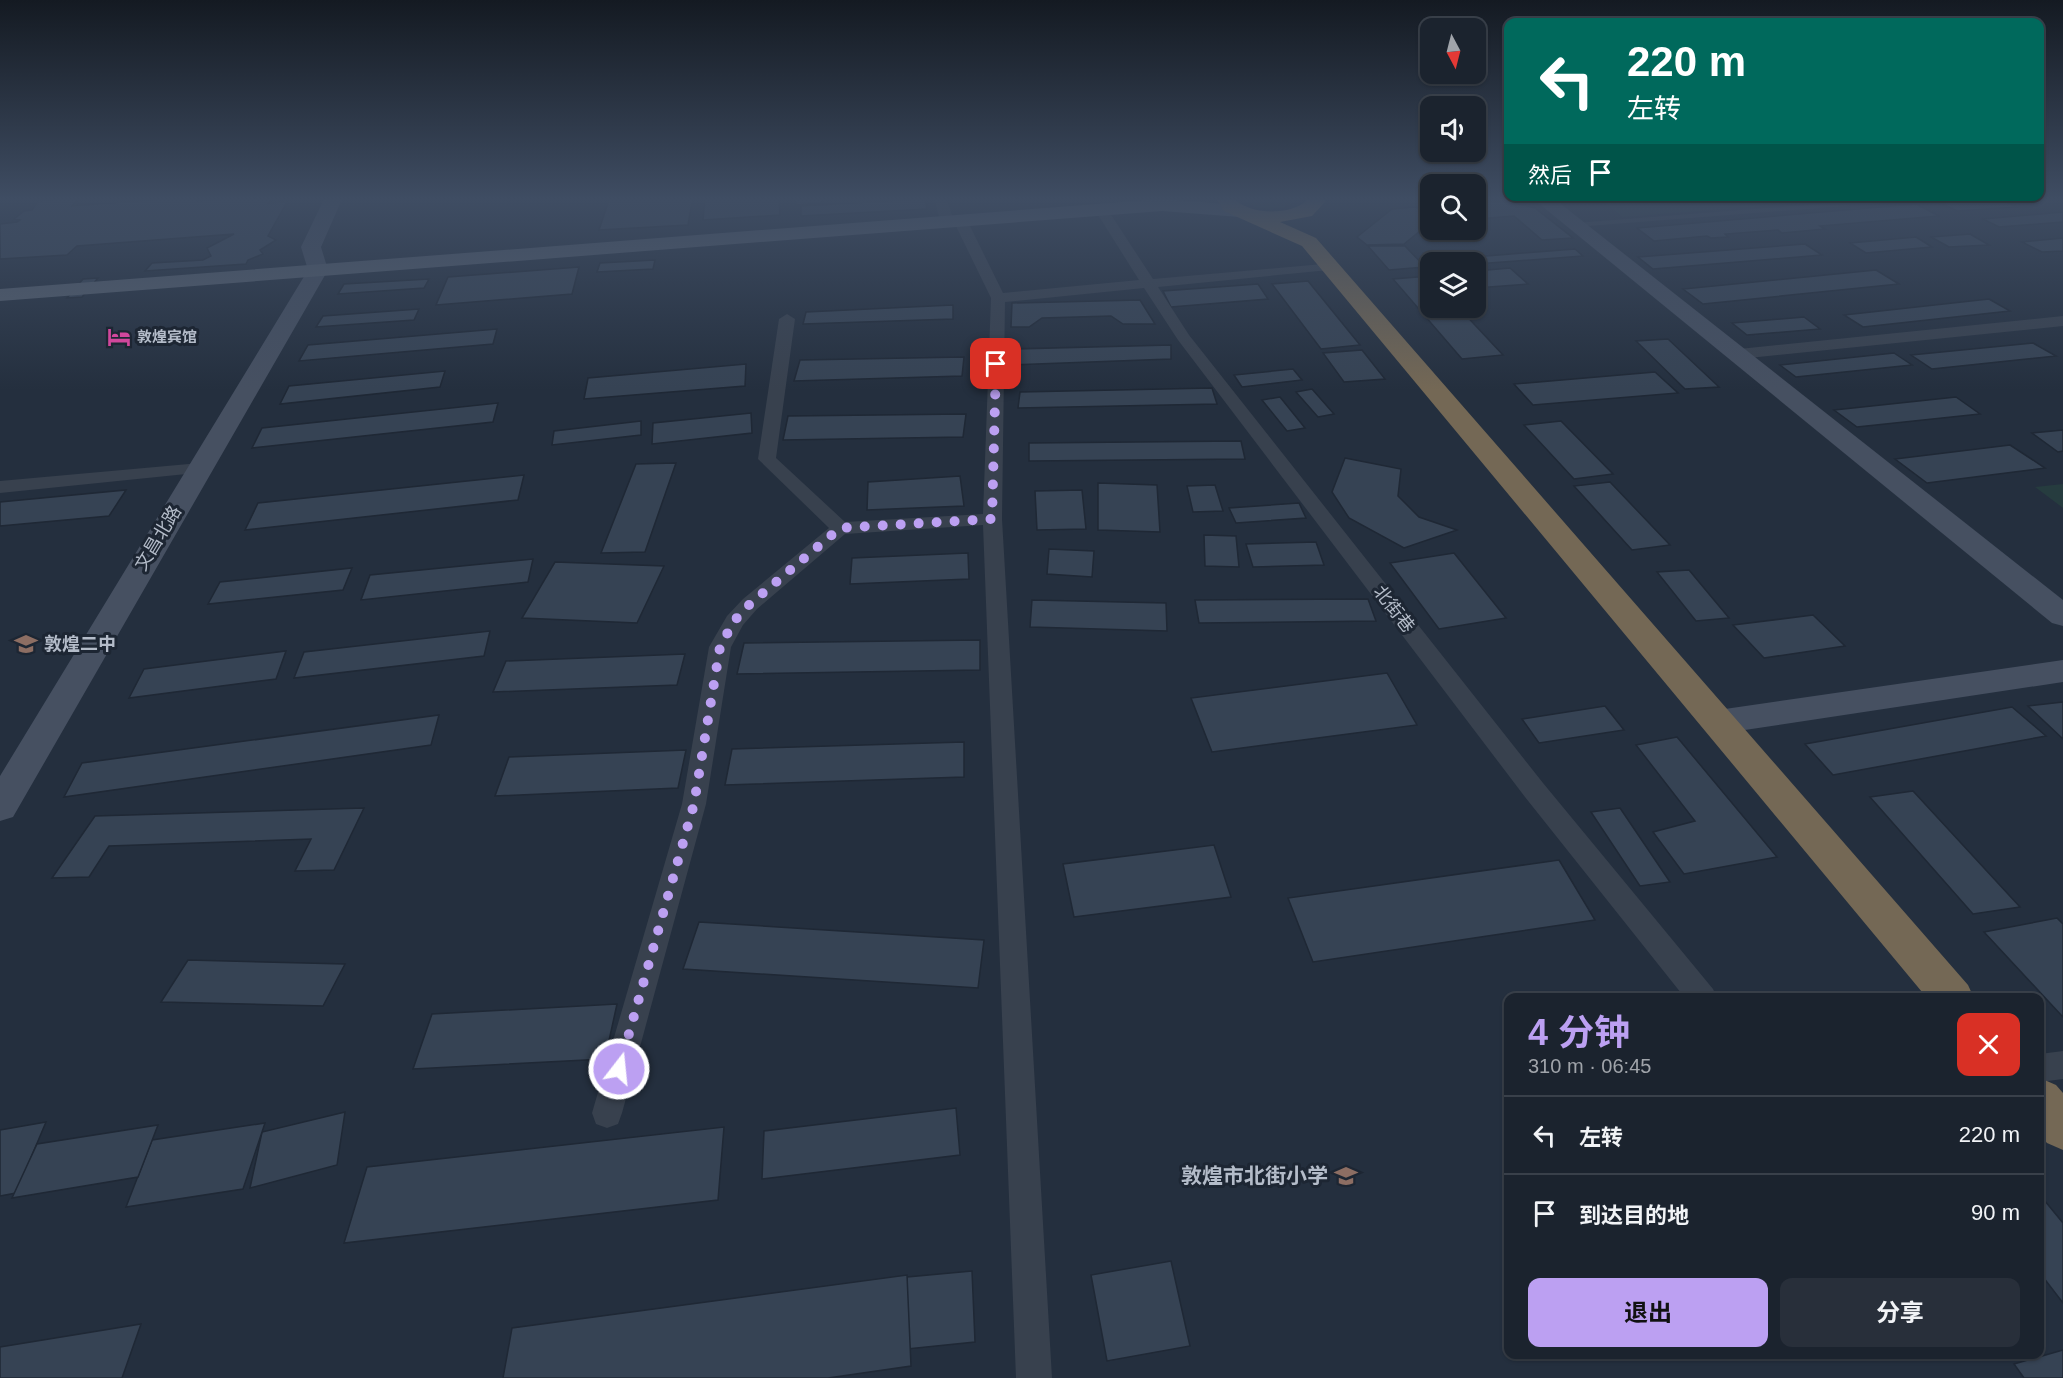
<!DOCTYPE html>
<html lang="zh">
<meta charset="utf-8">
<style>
body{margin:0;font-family:Helvetica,"Noto Sans SC",sans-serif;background:#282f3a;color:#f1f3f6;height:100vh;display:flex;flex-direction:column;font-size:22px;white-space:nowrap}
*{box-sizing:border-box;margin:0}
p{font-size:20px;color:#a0a4aa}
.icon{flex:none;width:33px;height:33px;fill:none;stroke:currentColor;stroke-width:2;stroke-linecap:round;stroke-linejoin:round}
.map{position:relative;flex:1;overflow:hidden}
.details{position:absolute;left:1504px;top:993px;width:540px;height:366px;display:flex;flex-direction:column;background:#1b232e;border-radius:12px;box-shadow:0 2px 4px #0004,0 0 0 2px #39404a}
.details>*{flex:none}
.top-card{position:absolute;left:1504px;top:18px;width:540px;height:183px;border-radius:12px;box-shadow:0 2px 4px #0004,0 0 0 2px #39404a;background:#00695c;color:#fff;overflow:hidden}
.needle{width:39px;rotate:173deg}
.fabs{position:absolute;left:1420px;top:18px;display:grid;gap:12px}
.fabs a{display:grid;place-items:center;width:66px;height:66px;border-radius:12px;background:#1b232e;box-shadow:0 2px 4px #0004,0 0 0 2px #39404a;font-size:30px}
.pin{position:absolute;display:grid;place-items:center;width:51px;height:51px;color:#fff;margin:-26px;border-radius:12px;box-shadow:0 3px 9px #0006}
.me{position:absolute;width:66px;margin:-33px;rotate:16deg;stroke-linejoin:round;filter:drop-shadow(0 0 4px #0008)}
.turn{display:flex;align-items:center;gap:21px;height:126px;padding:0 24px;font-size:27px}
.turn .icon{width:78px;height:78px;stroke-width:2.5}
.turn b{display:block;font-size:42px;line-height:51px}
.then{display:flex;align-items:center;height:57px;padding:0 24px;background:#0003;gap:12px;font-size:22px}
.round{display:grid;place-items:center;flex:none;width:63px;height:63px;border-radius:12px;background:#282f3a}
.summary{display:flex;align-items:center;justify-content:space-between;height:102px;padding:0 24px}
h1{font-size:36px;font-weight:700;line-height:45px;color:#bca0f2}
.cta{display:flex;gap:12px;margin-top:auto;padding:12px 24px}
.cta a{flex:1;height:69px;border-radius:12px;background:#bca0f2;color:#111;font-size:24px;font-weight:700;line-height:69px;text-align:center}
.cta a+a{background:#282f3a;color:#f1f3f6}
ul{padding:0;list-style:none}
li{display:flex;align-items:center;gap:18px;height:78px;padding:0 24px;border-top:2px solid #39404a}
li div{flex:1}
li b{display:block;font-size:22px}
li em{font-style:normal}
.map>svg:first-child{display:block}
.green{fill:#263c3f}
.building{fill:#364354;stroke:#1f2835;stroke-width:1.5}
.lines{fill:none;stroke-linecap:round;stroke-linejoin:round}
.lane{fill:#38414e;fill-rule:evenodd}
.street{fill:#38414e;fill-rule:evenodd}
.secondary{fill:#465061;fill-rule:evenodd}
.primary{fill:#56606e;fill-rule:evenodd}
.highway{fill:#746855;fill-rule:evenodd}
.route{stroke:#bca0f2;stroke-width:10;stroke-dasharray:0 18}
.labels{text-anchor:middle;stroke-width:6;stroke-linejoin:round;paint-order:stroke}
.far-poi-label{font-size:15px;font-weight:bold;fill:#b4bcc9;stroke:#1d2633;text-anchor:start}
.street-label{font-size:18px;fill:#b4bcc9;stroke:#1d2633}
.poi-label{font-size:18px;font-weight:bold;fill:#b4bcc9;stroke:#1d2633;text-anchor:start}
.near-poi-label{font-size:21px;font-weight:bold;fill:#b4bcc9;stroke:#1d2633;text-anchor:end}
</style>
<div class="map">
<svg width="2063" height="1378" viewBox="0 0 2063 1378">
<rect width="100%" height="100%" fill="#242f3e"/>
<g class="green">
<path d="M1240 197H1294L1295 199C1284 214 1250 211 1240 197Z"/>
<path d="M1597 197H1881L1623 217Z"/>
<path d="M2063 484V508L2035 487Z"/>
</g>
<g class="building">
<path d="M192 197H201L197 201 272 197 268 203 287 202 268 236 276 240 260 250 263 254 248 260 246 264 145 271 152 263 203 260 211 256 207 248 234 234 77 246 67 255 0 259V224L17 222 20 220 14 219 24 211 32 210 38 201 78 198 72 206Z"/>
<path d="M610 197H693L688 225 599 230Z"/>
<path d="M705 197H779L780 215 703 220Z"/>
<path d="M795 197H821L822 203 796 205Z"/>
<path d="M1999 198 2016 207 1957 211 1941 203Z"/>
<path d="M925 199 927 209 801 216V206Z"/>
<path d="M1487 201 1515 203 1535 208 1573 238 1542 240 1514 216 1476 219V202Z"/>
<path d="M1916 204 1939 216 1820 226 1825 229 1782 233 1778 230 1725 234 1728 237 1711 238 1707 236 1654 241 1637 228Z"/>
<path d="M1416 207 1431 222 1404 244 1367 245 1357 237 1392 209Z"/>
<path d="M2063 212V222L1999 227 1983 219Z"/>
<path d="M1970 234 1989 245 1949 247 1931 237Z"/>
<path d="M1916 237 1932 247 1866 253 1850 243Z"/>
<path d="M2063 238V251L2042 252 2022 242Z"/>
<path d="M1805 244 1822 255 1653 269 1638 257Z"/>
<path d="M1368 246H1405L1425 267 1389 270Z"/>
<path d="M1575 249 1583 256 1476 264 1438 262 1435 260Z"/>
<path d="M655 260 653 269 597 272 600 263Z"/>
<path d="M579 267 572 294 436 305 448 277Z"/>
<path d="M1510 268 1528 284 1476 288V271Z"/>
<path d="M1876 270 1899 284 1703 304 1683 289Z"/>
<path d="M1430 276 1431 308H1459L1503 355 1462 359 1393 279Z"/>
<path d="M98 278 82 297 67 298 83 279Z"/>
<path d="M429 279 424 288 338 294 344 284Z"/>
<path d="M1308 281 1360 345 1321 349 1272 284Z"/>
<path d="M1258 284 1268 299 1171 307 1163 291Z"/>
<path d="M1989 299 2010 311 1863 327 1844 315Z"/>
<path d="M1140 300 1155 324H1123L1111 316 1042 318 1029 327H1011L1012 303Z"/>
<path d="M953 305V319L803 324 806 312Z"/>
<path d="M419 309 414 320 316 327 323 316Z"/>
<path d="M1804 317 1820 329 1747 335 1732 323Z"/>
<path d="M497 329 493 344 299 361 308 345Z"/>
<path d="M1668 339 1719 387 1685 389 1636 341Z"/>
<path d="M2033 343 2056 356 1932 369 1911 355Z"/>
<path d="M1171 345V359L1010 365 1011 349Z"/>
<path d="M1362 350 1385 379 1344 382 1323 353Z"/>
<path d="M1894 353 1912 365 1796 377 1780 365Z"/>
<path d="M964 357 962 376 794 381 800 360Z"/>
<path d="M746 364 745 386 584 399 588 378Z"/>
<path d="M1293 369 1302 380 1242 387 1234 375Z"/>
<path d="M445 371 440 387 280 404 289 386Z"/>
<path d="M1655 372 1678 393 1533 405 1514 384Z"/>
<path d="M1212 388 1217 404 1018 408 1020 392Z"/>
<path d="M1312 389 1334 414 1318 417 1296 392Z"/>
<path d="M1280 397 1305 428 1287 431 1262 400Z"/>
<path d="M1956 397 1980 414 1857 427 1834 410Z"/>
<path d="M498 403 493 422 252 448 262 428Z"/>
<path d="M751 413 752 433 652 444 653 423Z"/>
<path d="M966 414 963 437 783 440 788 416Z"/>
<path d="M641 421V435L552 445 554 431Z"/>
<path d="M1561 421 1613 474 1574 479 1524 425Z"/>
<path d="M2063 430V451L2058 452 2032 433Z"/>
<path d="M1241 441 1245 459 1029 461V443Z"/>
<path d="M2010 445 2045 468 1927 483 1895 459Z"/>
<path d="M1345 458 1401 469 1398 496 1419 517 1457 530 1404 548 1349 518 1332 492Z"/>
<path d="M676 463 645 552 601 553 636 464Z"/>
<path d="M524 475 518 500 245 530 258 503Z"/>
<path d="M960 476 964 506 867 510 868 482Z"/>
<path d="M1610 482 1670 545 1632 550 1574 486Z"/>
<path d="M1098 483 1157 485 1160 532 1098 530Z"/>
<path d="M1215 485 1223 511 1193 512 1187 486Z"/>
<path d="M126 490 109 516 0 526V502Z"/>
<path d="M1082 490 1086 529 1037 530 1035 491Z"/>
<path d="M1299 503 1306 518 1236 523 1229 508Z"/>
<path d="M1204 535 1236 536 1239 567 1205 566Z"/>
<path d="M1316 542 1324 565 1253 567 1246 544Z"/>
<path d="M1049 549 1094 551 1092 577 1047 574Z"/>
<path d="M968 553 969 579 850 584 852 558Z"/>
<path d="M1454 553 1506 618 1439 629 1390 563Z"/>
<path d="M533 559 528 582 361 600 370 575Z"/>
<path d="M555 562 664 566 637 623 522 618Z"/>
<path d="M352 568 343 590 208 604 220 582Z"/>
<path d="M1689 570 1729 618 1696 621 1657 572Z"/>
<path d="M1368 599 1376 621 1199 623 1195 600Z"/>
<path d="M1032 600 1166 603 1167 631 1030 627Z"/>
<path d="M1813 615 1845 646 1764 658 1733 625Z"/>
<path d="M490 631 484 656 294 678 304 652Z"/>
<path d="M980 640V670L737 674 744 643Z"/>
<path d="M286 651 276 679 129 698 144 669Z"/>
<path d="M685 654 677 685 493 692 506 661Z"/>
<path d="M1387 673 1417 725 1212 752 1191 698Z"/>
<path d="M2063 702V739L2028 706Z"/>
<path d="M1605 706 1624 730 1539 743 1522 719Z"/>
<path d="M2012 707 2046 736 1833 775 1805 744Z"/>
<path d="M439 715 431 745 64 797 82 763Z"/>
<path d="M1677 737 1777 857 1684 874 1653 832 1695 821 1636 745Z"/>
<path d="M964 742V777L725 785 732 749Z"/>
<path d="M686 750 678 788 495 796 509 757Z"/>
<path d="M1913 791 2020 907 1973 914 1870 797Z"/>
<path d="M364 808 334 870 295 871 311 839 109 846 89 877 52 878 95 816Z"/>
<path d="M1620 808 1670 882 1640 886 1591 812Z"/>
<path d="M1214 845 1231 897 1074 917 1063 864Z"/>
<path d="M1559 860 1595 920 1313 962 1288 898Z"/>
<path d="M2057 918 2063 924V1017L1984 932Z"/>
<path d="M699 922 984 940 978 988 683 969Z"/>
<path d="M188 960 345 964 323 1006 161 1002Z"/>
<path d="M617 1004 605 1059 413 1069 432 1014Z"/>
<path d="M956 1108 960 1155 762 1179 764 1131Z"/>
<path d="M345 1112 337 1165 250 1188 262 1132Z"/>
<path d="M46 1122 16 1193 0 1196V1130Z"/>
<path d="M265 1123 243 1189 126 1207 152 1140Z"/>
<path d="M158 1125 138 1177 12 1198 37 1144Z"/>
<path d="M724 1127 718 1200 344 1243 367 1167Z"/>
<path d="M2040 1195 2063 1223V1303L2040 1273Z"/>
<path d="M1171 1261 1190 1346 1107 1361 1091 1275Z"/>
<path d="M972 1271 975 1342 907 1349V1277Z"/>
<path d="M907 1275 911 1366 828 1378H503L512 1328Z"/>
<path d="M141 1324 122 1378H0V1347Z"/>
<path d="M2063 1350V1378H2024L2014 1364Z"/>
</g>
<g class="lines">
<path class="lane" d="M1910 197 1912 199 1909 201 1575 227 1571 225 1575 223Z"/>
<g class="street">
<path d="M934 197H946L954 221 952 224H942L940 221Z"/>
<path d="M1101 206 1106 207 1153 279 1334 263 1336 266 1329 270 1158 287 1189 335 1543 783 1713 989 1717 998H1685L1525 797 1178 340 1144 288 1005 302 1002 519 1052 1378H1016L983 525 845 534 757 609 743 625 731 647 706 804 622 1113 618 1124 607 1128 596 1124 592 1113 682 804 709 647 727 616 743 599 829 528 758 459 779 319 787 314 795 319 776 458 845 522 983 514 991 298 953 220 960 216 967 220 1003 293 1139 280 1095 210Z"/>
<path d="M2063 316V326L1739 359 1731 354 1739 349Z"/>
<path d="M200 463 206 464 209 468 206 472 0 493V481Z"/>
<path d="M2063 1051V1079L2040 1082V1054Z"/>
</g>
<g class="secondary">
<path d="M325 197H343L321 247 328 270 13 817 0 821V776L308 270 301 247Z"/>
<path d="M1531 197H1552L2063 600V626L2052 623Z"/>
<path d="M2063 660V682L1718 734 1706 731 1701 722 1706 713 1718 710Z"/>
</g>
<path class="primary" d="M1162 199 1240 205 1247 207 1249 211 1247 215 1240 217 1162 211 0 301V289Z"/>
<g class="highway">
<path d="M1215 197H1233C1246 215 1290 216 1306 201L1305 197H1323L1325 202 1312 216 1280 222 1316 238 1968 985 1974 998H1927L1302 246 1224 211Z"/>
<path d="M2040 1078 2056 1085 2063 1093V1150L2047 1143 2040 1135Z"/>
</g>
</g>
<linearGradient id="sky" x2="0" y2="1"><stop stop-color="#141a22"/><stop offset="0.51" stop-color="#3f4d63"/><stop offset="1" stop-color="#3f4d63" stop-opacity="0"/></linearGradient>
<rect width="2063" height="390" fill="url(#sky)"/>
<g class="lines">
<path class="route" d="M619 1069 694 804 720 647 734 621 750 604 840 528 992 519 996 364"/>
</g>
<defs>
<g id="hotel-bare" transform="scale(1.8)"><path d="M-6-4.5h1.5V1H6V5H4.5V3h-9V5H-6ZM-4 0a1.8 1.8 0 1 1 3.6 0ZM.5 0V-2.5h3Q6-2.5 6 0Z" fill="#d1479c" stroke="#1d2633" stroke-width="2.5" paint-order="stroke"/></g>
<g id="school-bare" transform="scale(1.8)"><path d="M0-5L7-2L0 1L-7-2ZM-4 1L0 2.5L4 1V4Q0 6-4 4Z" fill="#8d6e63" stroke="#1d2633" stroke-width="2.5" paint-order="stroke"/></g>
</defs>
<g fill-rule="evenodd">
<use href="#hotel-bare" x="119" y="337"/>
<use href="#school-bare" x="26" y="644"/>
<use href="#school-bare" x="1346" y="1176"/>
</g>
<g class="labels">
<g class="far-poi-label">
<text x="137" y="342">敦煌宾馆</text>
</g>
<g class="street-label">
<text transform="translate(158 538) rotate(-59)" y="6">文昌北路</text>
<text transform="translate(1394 609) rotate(52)" y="6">北街巷</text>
</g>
<g class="poi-label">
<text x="44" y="650">敦煌二中</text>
</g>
<g class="near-poi-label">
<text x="1328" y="1183">敦煌市北街小学</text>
</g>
</g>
</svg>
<div class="fabs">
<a><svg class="needle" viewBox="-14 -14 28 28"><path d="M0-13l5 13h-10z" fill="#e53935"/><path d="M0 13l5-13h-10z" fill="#a0a4aa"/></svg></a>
<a><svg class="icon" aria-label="sound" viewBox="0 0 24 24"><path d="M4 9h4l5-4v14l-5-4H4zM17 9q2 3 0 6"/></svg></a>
<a><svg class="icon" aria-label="search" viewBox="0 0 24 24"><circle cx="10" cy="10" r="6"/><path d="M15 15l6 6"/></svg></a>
<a><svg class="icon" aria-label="layers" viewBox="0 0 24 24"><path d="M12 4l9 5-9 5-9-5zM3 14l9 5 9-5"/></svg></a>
</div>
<div class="pin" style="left:996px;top:364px;background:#d93025"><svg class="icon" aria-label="arrive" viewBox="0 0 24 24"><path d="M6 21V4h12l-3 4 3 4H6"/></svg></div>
<svg class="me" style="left:619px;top:1069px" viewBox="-20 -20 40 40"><circle r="17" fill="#bca0f2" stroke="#fff" stroke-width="3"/><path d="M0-11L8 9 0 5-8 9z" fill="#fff"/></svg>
<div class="top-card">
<div class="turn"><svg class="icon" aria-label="left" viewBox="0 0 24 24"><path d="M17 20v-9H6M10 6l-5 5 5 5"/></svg><div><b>220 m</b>左转</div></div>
<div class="then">然后<svg class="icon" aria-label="arrive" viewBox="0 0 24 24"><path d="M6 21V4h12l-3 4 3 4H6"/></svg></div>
</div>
<section class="details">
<div class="summary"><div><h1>4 分钟</h1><p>310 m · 06:45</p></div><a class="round" style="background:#d93025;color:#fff"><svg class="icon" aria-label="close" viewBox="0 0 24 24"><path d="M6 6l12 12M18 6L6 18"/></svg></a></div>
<ul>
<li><svg class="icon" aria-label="left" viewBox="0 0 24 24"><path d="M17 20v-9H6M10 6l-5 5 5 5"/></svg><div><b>左转</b></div><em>220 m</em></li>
<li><svg class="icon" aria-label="arrive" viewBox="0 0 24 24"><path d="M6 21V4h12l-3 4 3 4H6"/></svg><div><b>到达目的地</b></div><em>90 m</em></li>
</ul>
<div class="cta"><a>退出</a><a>分享</a></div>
</section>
</div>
